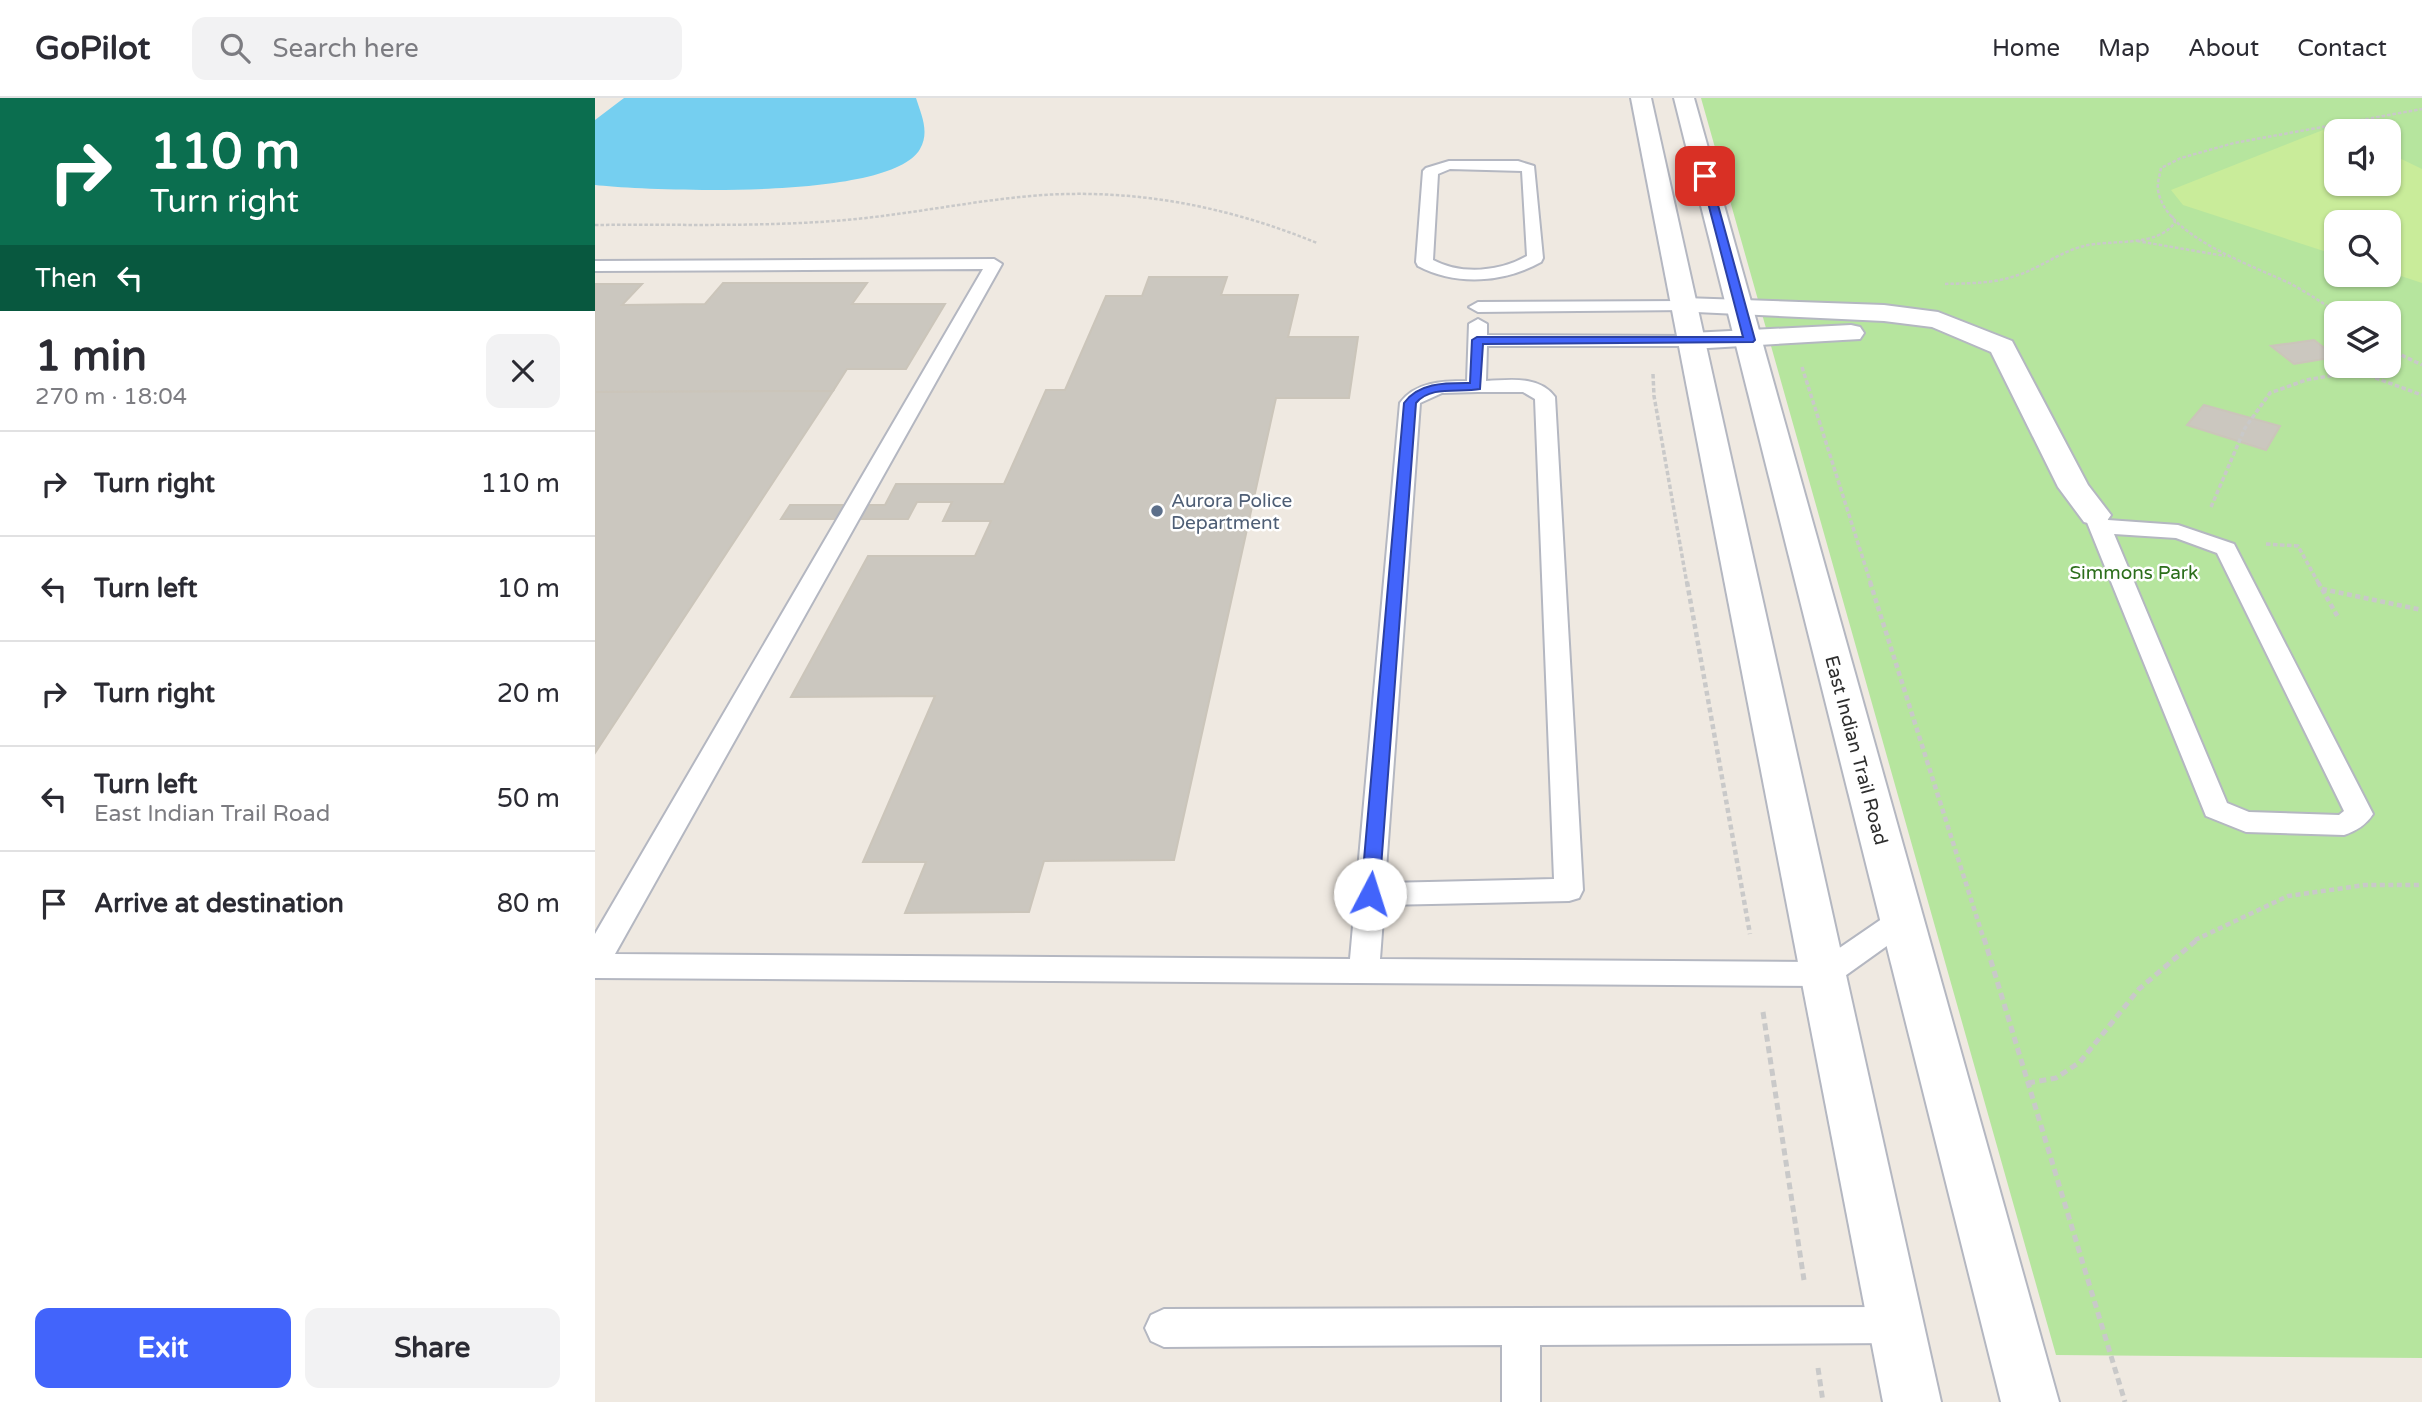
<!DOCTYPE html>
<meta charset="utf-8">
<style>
body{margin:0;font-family:"Varela Round",sans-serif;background:#f2f2f3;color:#2b2b33;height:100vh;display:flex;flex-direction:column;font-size:26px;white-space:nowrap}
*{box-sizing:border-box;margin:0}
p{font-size:23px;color:#7c7c81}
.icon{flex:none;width:38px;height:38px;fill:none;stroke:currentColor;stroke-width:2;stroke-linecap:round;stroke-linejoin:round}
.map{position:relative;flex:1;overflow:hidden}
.drawer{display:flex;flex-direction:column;background:#fff;width:595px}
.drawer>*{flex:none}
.top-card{background:#0b6e4f;color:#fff;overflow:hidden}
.controls{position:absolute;left:1729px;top:21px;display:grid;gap:14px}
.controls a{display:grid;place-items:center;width:77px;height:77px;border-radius:14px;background:#fff;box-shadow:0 2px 5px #0004;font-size:35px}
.pin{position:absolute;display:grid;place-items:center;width:60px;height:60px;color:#fff;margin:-30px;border-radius:14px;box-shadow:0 4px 10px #0006}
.me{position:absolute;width:77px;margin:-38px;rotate:5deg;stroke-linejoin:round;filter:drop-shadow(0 0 5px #0008)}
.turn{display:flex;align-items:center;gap:24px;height:147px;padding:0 35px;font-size:32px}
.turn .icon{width:91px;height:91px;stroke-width:2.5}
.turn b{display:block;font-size:49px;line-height:60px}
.then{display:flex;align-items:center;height:66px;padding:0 35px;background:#0003;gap:14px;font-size:26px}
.round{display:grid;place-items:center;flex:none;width:74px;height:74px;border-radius:14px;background:#f2f2f3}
.summary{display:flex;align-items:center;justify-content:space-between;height:119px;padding:0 35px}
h1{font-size:42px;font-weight:800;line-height:52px}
.cta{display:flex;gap:14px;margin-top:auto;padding:14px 35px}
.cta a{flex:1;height:80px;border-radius:14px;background:#4264fb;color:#fff;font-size:28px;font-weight:800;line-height:80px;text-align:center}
.cta a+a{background:#f2f2f3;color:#2b2b33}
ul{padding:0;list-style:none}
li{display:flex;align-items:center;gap:21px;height:105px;padding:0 35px;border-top:2px solid #e1e1e2}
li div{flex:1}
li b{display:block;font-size:26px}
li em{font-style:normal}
header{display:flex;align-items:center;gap:42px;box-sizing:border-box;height:98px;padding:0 35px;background:#fff;border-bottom:2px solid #e1e1e2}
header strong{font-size:33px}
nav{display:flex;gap:38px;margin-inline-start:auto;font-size:24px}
.search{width:490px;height:63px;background:#f2f2f3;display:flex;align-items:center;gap:18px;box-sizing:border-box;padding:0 24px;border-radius:14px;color:#7c7c81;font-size:26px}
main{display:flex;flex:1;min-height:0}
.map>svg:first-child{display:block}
.green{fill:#b6e59e;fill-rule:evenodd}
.pitch{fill:#c9ec9a}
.water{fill:#75cff0}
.building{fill:#cbc7bf;stroke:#cbc5ba;stroke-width:2}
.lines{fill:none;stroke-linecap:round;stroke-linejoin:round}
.service-casing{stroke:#b4b7c1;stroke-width:4}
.minor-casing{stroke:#b4b7c1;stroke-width:4}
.secondary-casing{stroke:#b4b7c1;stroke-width:4}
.path-far3{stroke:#c9c9c9;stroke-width:2.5;stroke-dasharray:3.5 2;stroke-linecap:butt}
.path-far2{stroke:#c9c9c9;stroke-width:3.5;stroke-dasharray:4.5 2.5;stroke-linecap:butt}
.path-far1{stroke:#c9c9c9;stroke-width:4.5;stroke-dasharray:5 3.5;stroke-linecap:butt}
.path{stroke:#c9c9c9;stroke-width:5;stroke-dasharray:7 4.5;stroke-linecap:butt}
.service{fill:#fff;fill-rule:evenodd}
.minor{fill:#fff;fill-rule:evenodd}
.secondary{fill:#fff;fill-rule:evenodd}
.route{fill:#4264fb;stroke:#2b41a3;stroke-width:2}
.service-dot{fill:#5c6f8a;stroke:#fff;stroke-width:2.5}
.labels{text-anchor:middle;stroke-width:5;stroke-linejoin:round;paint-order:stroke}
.service-label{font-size:19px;fill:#4e5e75;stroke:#fff;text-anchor:start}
.park-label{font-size:19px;fill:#2c6e1b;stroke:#fff}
.street-label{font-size:19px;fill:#2e2e2e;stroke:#fff}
</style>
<header>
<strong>GoPilot</strong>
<div class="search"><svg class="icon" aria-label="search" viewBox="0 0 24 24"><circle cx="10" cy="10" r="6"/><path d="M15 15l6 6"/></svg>Search here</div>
<nav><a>Home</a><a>Map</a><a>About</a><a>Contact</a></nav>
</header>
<main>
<section class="drawer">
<div class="top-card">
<div class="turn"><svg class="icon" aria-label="right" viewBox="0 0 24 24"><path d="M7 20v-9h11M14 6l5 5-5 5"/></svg><div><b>110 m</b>Turn right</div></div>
<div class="then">Then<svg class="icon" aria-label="left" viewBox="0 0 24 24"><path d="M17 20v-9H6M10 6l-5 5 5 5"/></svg></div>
</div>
<div class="summary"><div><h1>1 min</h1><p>270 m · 18:04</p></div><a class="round"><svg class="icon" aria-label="close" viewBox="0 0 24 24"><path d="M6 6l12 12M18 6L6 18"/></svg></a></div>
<ul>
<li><svg class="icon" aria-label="right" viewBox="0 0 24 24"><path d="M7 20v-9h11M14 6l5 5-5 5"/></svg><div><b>Turn right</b></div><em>110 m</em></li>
<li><svg class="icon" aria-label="left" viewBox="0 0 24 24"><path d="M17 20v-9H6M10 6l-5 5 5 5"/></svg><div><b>Turn left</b></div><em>10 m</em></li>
<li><svg class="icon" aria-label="right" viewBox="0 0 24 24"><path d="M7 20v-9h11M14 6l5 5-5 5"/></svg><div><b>Turn right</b></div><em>20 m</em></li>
<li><svg class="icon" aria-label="left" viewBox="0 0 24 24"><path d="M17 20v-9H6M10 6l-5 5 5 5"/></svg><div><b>Turn left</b><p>East Indian Trail Road</p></div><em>50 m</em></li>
<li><svg class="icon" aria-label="arrive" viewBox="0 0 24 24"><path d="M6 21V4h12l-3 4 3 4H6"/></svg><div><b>Arrive at destination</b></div><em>80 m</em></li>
</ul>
<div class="cta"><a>Exit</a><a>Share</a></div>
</section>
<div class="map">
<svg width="1827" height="1304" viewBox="0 0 1827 1304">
<rect width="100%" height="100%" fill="#efe9e1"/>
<path class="green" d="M1106 0H1827V1260L1461 1257ZM1741 33H1794V86H1741ZM1741 124H1794V177H1741ZM1741 215H1794V268H1741Z"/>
<path class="pitch" d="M1728 32 1741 37V86H1794V55L1827 71V185L1794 174V124H1741V157L1588 107 1576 92Z"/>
<path class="water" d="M29 0H321C326 16 335 34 325 51 296 103 56 93 0 87V22Z"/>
<g class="building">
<path d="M554 179H632L626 197H703L693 239H763L754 300H681L579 762 449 763 434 814 310 815 331 764H268L340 598 196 599 273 458H380L396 423H348L357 404H322L313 421H186L195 407H290L301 386H409L451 292H470L511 198H547Z"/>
<path d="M128 185H272L257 206H350L311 271H252L238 293 0 294V186H47L27 207 110 206Z"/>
<path d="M1719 242 1741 259 1699 266 1676 248Z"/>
<path d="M238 293 0 655V294Z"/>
<path d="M1609 307 1685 328 1671 352 1592 327Z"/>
</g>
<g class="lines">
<g class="service-casing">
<g id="service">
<path d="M854 63H923L939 68 948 160 946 164C909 185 861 188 823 168L821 164 828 73 831 70ZM855 71 927 73 932 158C904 174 866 177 838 162L843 76Z"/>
<path d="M399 161 407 166 20 856 755 861 805 305C820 284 847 283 872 283L874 226 883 221 892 226V237L1096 238 1105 243 1096 248H892L891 283C914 282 944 277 960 299L988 792 984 800 974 803 789 807 785 861 1224 864 1297 814 1307 810 1317 814 1322 822 1317 830 1240 885 1229 888 0 880V836L388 171 0 173V163ZM883 294H928L940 301 959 781 790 785 825 305 847 295Z"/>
<path d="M1089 203 1095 204 1098 208 1095 212 883 214 874 209 883 204Z"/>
<path d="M1500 410 1508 412 1513 422 1583 427 1639 446 1778 716C1771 727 1761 733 1749 737L1651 734 1611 718 1489 417 1492 412ZM1519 436 1581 440 1622 455 1749 713 1744 717 1654 714 1632 705Z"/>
<path d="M1302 1209 1315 1214 1321 1227 1315 1240 1302 1245 945 1247V1304H907V1247L569 1249 556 1243 550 1230 556 1217 569 1211Z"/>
</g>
</g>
<g class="minor-casing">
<g id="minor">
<path d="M1089 200 1289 207 1343 214 1417 243 1493 387 1516 417 1511 424 1500 427 1489 424 1463 389 1396 254 1337 229 1289 223 1080 213 1076 208 1080 203Z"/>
<path d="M1256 227 1265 229 1269 235 1265 241 1096 251 1086 249 1083 243 1086 237 1096 235Z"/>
</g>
</g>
<g class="secondary-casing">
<g id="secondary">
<path d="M1036 0H1056L1346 1304H1288Z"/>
<path d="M1079 0H1099L1464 1304H1406Z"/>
</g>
</g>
<g class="path-far3">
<path d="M0 127C79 126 159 129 238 123 309 118 378 102 448 97 544 91 634 109 722 145"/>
<path d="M1542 143 1630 158"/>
<path d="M1350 186C1373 185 1397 186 1420 178 1444 171 1464 154 1489 148 1516 141 1563 150 1580 124L1577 118"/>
<path d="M1738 212C1725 203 1711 194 1696 186 1660 168 1570 139 1563 92 1562 85 1565 76 1566 70L1586 60 1639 45 1827 11"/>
</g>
<g class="path-far2">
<path d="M1736 210 1743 215"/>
<path d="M1794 251 1827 267"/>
<path d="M1794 266 1806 257"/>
<path d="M1207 269 1276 486"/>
<path d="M1767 275 1827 297"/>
<path d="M1058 276 1059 298 1092 486"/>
<path d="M1616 409 1650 330 1675 295 1711 282 1790 268"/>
<path d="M1671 446 1703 448 1724 486"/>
</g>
<g class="path-far1">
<path d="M1092 484 1155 836"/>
<path d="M1275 484 1389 842"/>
<path d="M1723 484 1744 521"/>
<path d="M1727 491 1827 512"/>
<path d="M1600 842 1693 798 1770 787H1827"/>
</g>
<g class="path">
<path d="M1389 840 1530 1304"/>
<path d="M1168 914 1209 1182"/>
<path d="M1433 985 1461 980 1485 964 1544 891 1604 840"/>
<path d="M1223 1270 1228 1304"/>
</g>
<use href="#service" class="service"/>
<use href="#minor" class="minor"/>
<use href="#secondary" class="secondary"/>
</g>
<path class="route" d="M1110 75 1115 78 1160 242 1158 244 888 246 885 291C864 295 836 287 821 305L784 796 781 801H769L766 796 809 305C824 284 851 285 875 285L877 242 882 239H1148L1106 78Z"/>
<circle class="service-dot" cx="562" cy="413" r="7"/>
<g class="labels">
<g class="service-label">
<text x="576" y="409">Aurora Police<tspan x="576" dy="22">Department</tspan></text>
</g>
<g class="park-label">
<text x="1539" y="481">Simmons Park</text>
</g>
<g class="street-label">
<text transform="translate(1262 652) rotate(75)" y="7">East Indian Trail Road</text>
</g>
</g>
</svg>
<div class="controls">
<a><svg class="icon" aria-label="sound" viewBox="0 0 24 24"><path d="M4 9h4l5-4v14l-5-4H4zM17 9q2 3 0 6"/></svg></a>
<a><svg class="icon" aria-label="search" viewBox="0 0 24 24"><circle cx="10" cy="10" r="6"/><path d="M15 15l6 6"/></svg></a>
<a><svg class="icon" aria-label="layers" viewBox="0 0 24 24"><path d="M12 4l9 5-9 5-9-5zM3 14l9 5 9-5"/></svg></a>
</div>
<div class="pin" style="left:1110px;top:78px;background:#d93025"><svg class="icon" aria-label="arrive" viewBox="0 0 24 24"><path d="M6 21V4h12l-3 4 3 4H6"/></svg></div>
<svg class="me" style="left:775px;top:796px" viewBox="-20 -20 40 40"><circle r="19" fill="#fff"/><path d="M0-13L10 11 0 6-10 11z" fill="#4264fb"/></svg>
</div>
</main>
